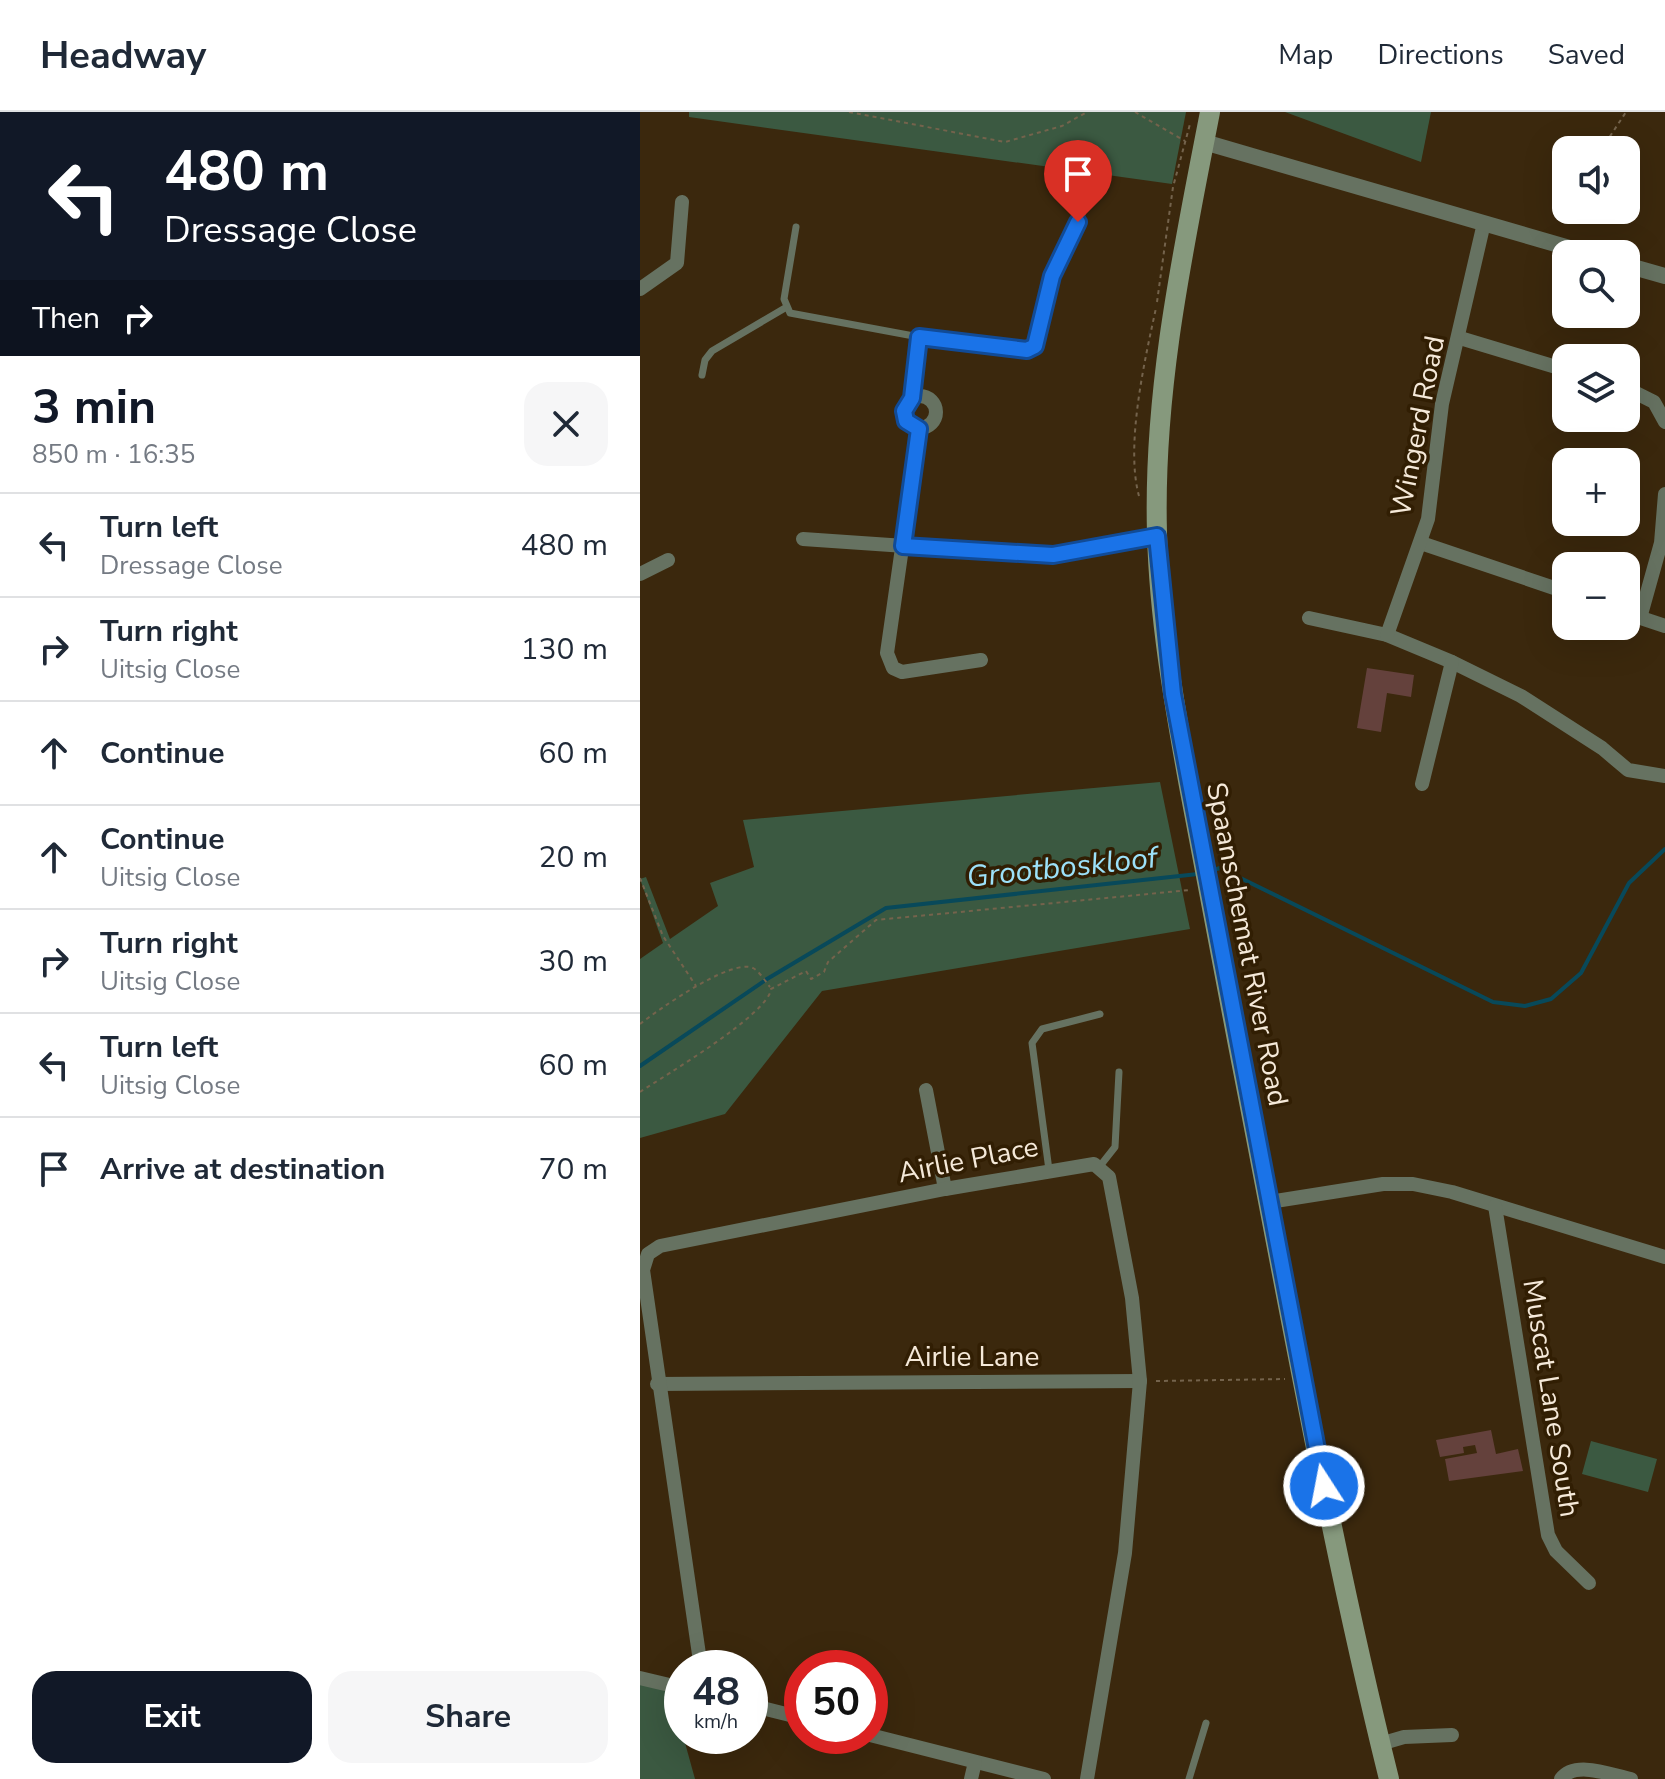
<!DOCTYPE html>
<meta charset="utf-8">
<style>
body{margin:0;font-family:"Nunito Sans",sans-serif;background:#f6f6f7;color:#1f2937;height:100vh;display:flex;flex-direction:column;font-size:30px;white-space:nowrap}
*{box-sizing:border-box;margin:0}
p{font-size:26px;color:#747a83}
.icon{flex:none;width:44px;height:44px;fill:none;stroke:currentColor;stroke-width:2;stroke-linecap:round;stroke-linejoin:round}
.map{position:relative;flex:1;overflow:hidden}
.panel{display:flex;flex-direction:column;background:#fff;width:640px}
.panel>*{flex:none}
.guide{background:#111827;color:#fff;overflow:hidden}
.tools{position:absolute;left:912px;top:24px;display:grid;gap:16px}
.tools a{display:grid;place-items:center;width:88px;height:88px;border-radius:16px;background:#fff;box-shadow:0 8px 32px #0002;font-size:40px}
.speed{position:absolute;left:24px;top:1538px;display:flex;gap:16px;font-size:40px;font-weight:700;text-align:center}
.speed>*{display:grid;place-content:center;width:104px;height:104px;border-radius:50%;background:#fff;box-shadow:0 8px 32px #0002;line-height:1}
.speed small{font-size:20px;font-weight:400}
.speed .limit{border:12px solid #d22;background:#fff;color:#111}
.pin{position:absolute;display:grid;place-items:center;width:68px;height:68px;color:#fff;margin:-82px -34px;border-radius:50% 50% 50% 0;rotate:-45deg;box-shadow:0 0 8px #0007}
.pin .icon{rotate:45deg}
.me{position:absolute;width:88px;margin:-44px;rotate:349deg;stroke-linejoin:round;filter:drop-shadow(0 0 6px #0008)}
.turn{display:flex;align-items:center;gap:28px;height:168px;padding:0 32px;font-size:36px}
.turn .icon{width:104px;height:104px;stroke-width:2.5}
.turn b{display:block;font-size:56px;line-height:68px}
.then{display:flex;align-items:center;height:76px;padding:0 32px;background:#0003;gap:16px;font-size:30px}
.round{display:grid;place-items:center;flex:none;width:84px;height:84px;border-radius:24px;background:#f6f6f7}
.overview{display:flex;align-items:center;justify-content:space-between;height:136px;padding:0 32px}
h1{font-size:48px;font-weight:700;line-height:60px;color:#111827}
.action{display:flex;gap:16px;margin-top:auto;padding:16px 32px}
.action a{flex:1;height:92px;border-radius:24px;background:#111827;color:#fff;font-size:32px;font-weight:700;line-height:92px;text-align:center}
.action a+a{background:#f6f6f7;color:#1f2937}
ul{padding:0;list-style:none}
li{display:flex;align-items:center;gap:24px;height:104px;padding:0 32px;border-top:2px solid #e0e1e3}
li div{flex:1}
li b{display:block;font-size:30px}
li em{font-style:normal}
header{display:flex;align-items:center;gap:48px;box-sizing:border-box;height:112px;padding:0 40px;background:#fff;border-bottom:2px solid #e0e1e3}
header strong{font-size:38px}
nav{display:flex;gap:44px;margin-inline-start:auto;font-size:28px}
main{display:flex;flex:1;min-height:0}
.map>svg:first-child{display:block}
.green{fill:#3b5941}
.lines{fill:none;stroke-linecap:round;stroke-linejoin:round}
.stream{stroke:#08495a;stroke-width:4}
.building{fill:#64413c}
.path{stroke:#74634c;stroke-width:2;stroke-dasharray:4 4;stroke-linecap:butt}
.service{stroke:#667261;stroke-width:7}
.minor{stroke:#667261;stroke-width:14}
.tertiary{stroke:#667261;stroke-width:16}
.secondary{stroke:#86997d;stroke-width:20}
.route-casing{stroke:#114b97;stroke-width:20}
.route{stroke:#1a73e8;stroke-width:14}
.labels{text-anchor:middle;stroke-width:7;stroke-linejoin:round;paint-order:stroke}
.street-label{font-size:28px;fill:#f5e9d9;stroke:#311e03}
.water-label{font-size:30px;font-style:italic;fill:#9ce1f9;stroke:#311e03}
</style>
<header>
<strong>Headway</strong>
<nav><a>Map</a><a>Directions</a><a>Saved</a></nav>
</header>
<main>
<section class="panel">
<div class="guide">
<div class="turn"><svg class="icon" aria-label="left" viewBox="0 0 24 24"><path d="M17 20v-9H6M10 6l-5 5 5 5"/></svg><div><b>480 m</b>Dressage Close</div></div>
<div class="then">Then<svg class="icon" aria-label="right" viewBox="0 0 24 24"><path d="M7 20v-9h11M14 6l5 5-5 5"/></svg></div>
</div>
<div class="overview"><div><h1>3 min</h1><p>850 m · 16:35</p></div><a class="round"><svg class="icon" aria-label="close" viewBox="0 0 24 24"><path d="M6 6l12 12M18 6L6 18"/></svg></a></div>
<ul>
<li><svg class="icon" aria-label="left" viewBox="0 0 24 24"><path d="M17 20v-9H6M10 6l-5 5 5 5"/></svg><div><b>Turn left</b><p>Dressage Close</p></div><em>480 m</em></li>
<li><svg class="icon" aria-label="right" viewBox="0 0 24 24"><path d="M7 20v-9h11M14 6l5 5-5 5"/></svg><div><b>Turn right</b><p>Uitsig Close</p></div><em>130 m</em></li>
<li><svg class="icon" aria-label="ahead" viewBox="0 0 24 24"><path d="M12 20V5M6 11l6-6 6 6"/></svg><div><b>Continue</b></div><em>60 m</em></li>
<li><svg class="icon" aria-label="ahead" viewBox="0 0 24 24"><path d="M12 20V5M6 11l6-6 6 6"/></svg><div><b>Continue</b><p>Uitsig Close</p></div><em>20 m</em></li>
<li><svg class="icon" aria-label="right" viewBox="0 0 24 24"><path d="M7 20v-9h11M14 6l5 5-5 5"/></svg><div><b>Turn right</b><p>Uitsig Close</p></div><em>30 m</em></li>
<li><svg class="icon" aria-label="left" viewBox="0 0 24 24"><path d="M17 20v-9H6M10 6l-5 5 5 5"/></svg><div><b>Turn left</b><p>Uitsig Close</p></div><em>60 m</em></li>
<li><svg class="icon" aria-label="arrive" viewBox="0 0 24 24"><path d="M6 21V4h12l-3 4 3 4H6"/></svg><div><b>Arrive at destination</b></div><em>70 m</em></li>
</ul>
<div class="action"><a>Exit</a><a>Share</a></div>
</section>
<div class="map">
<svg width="1025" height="1667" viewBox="0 0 1025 1667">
<rect width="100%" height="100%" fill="#3b280d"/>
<g class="green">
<path d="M49 0H546L532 72 49 5Z"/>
<path d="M645 0H791L781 50Z"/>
<path d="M520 670 550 817 182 879 85 1002 0 1026V847L23 831 0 767 6 765 30 827 78 794 70 771 114 755 103 708Z"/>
<path d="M951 1329 1017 1347 1008 1380 942 1362Z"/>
<path d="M0 1566 29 1573 55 1667H0Z"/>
</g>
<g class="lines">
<g class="stream">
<path d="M570 759 580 756 853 890 885 894 911 887 941 861 989 771 1025 737"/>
<path d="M0 954 127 867 246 796 558 762"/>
</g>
</g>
<g class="building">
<path d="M727 556 774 563 771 585 747 581 741 620 717 616Z"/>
<path d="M851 1318 856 1342 878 1337 883 1359 809 1369 805 1347 837 1341 835 1333 823 1335 824 1341 800 1345 796 1328Z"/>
</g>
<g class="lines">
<g class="path">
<path d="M209 0 365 30 422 14 447 0"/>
<path d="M495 0 545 29"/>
<path d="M961 38 986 0"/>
<path d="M517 190 533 75 550 12"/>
<path d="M499 384C485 333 505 247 516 196"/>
<path d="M0 766 23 824 56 874"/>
<path d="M0 912C18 898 91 846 113 856 120 860 125 869 130 875"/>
<path d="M0 980C24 964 129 902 131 877L166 859 171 867 184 860 188 850 236 808 550 778"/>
<path d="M516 1269 645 1267"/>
</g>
<g class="service">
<path d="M156 115 144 187 150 201 279 225 387 238 398 230 412 164 455 75"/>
<path d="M62 263 65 248 72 239 145 196"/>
<path d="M272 286 279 225"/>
<path d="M460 1054 475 1035 479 960"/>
<path d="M409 1058 392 931 402 917 460 902"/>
<path d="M549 1667 566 1611"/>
</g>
<g class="minor">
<path d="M0 177 37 151 42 90"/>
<path d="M820 226 926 258"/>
<path d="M986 276 1014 290 1025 310"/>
<circle cx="280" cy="300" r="16"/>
<path d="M279 317 247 541 253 556 262 560 341 548"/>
<path d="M163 427 395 443 428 441 517 424"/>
<path d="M781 431 926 480"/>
<path d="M0 462 28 448"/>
<path d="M986 501 1025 514"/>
<path d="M669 506 747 523 812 550 881 584 962 636 988 658 1025 664"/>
<path d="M1000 506 1021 431 1025 382"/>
<path d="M747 523 788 407 802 292 844 111"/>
<path d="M782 672 812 550"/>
<path d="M286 978 305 1077"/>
<path d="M629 1090 743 1072H773L812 1080 1025 1145"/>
<path d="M855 1094 908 1423 916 1439 949 1471"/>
<path d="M17 1272 500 1269"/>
<path d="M61 1556 3 1158 8 1142 20 1134 305 1077 454 1052 469 1065 492 1186 500 1269 485 1441 447 1667"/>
<path d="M0 1566 42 1576"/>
<path d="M110 1593 162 1606"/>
<path d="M230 1623 404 1667"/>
<path d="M740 1632 764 1625 812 1623"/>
<path d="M331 1667 335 1650"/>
<path d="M921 1667C935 1648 971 1663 991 1667"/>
</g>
<g class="tertiary">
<path d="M564 30 950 142"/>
<path d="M986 153 1025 164"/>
</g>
<path class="secondary" d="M570 0C543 139 513 278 517 421 519 506 534 591 549 674 565 761 582 847 598 933 646 1178 689 1425 749 1667"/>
</g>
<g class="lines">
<g class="route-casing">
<path id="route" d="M438 110 412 164 395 234 387 238 279 225 272 286 264 299 266 309 279 317 263 434 413 443 517 424 533 582 684 1374"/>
</g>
<use href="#route" class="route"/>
</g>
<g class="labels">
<g class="street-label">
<text transform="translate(777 314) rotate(-79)" y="10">Wingerd Road</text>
<text transform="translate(608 832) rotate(79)" y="10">Spaanschemat River Road</text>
<text transform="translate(328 1047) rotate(-11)" y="10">Airlie Place</text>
<text x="332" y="1254">Airlie Lane</text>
<text transform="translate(912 1286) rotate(81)" y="10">Muscat Lane South</text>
</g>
<g class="water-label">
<text transform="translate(422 755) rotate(-6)" y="10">Grootboskloof</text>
</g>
</g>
</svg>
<div class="tools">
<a><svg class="icon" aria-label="sound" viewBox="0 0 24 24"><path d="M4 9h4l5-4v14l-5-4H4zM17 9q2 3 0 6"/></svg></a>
<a><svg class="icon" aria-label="search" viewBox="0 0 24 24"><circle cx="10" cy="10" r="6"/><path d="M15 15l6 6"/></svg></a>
<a><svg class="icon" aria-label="layers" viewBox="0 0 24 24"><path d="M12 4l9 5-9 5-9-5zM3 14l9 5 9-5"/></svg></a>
<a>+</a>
<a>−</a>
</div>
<div class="speed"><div>48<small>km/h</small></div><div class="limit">50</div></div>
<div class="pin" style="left:438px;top:110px;background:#d93025"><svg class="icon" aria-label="arrive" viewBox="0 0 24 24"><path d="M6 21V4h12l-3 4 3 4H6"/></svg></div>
<svg class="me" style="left:684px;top:1374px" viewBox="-20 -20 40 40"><circle r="17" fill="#1a73e8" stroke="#fff" stroke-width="3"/><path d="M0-11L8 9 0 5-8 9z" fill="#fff"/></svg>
</div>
</main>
